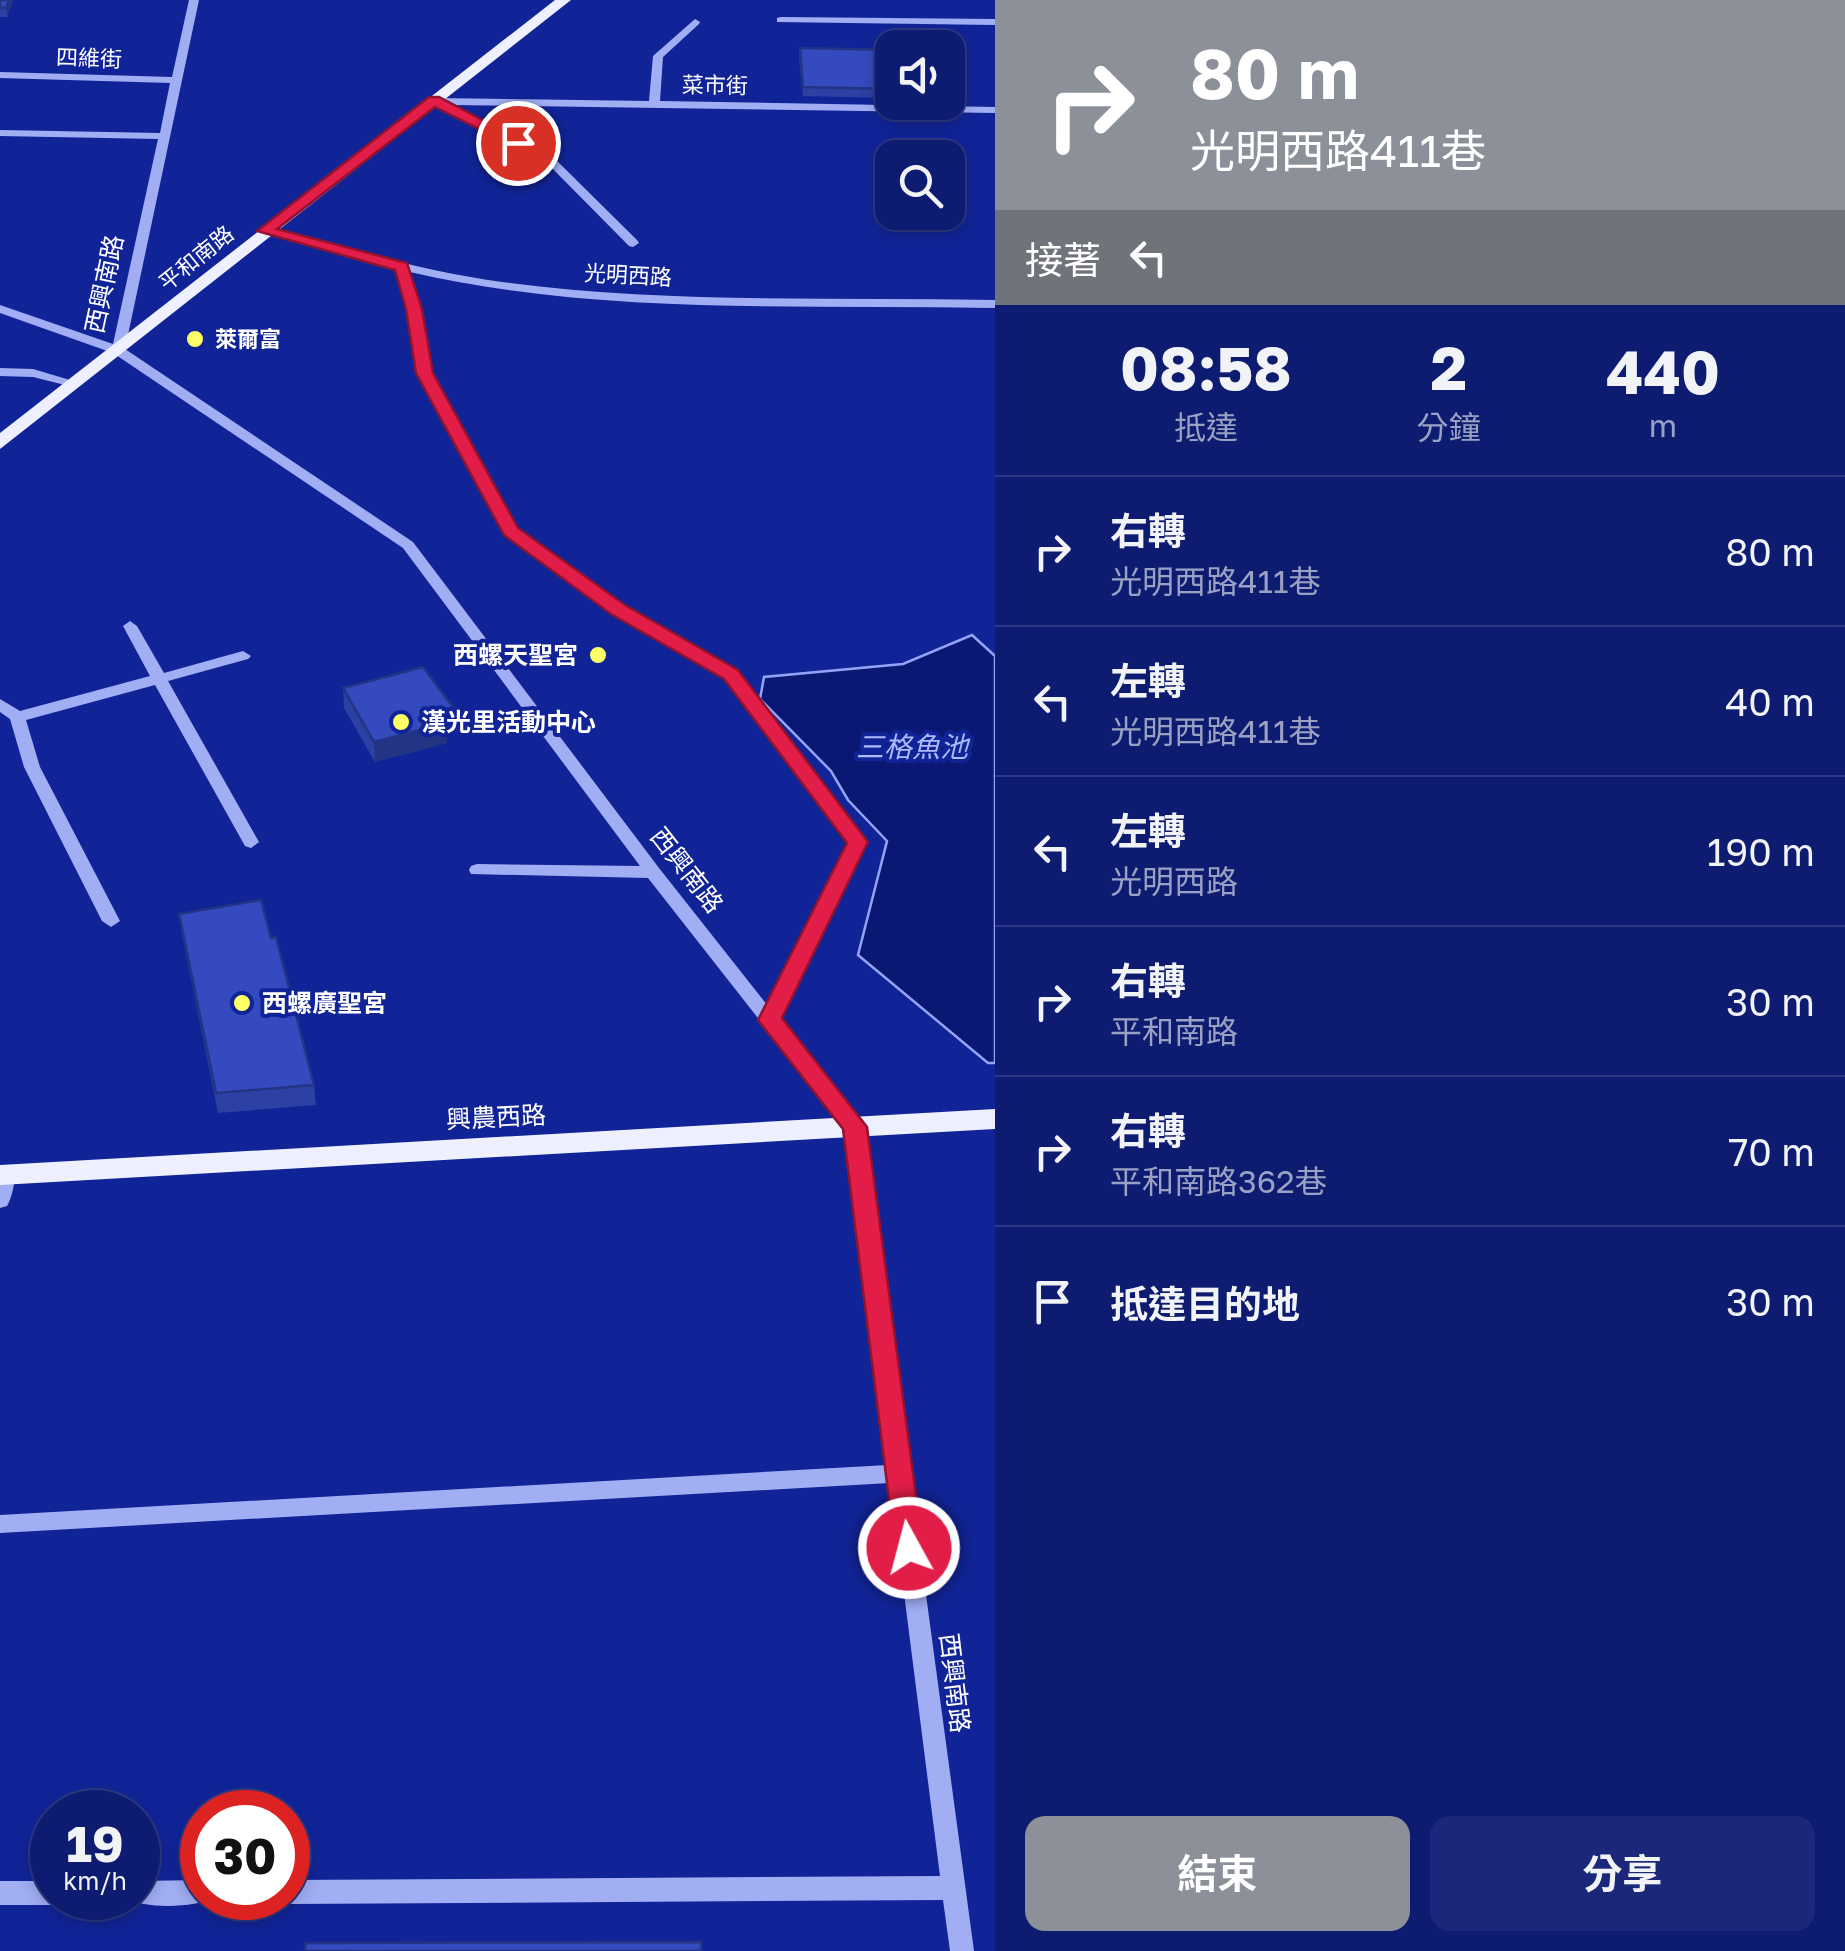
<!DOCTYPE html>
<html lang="zh-TW">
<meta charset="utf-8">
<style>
body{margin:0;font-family:"Golos Text","Noto Sans TC",sans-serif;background:#1b2879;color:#f1f3f6;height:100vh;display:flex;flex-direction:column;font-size:38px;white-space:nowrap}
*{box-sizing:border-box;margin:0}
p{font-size:32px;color:#9aa1c3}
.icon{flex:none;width:55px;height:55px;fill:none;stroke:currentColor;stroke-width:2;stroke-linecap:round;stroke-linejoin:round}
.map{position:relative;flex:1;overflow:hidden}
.details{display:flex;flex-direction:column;background:#0d1b71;width:850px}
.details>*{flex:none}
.hud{background:#8c9099;color:#fff;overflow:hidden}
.fabs{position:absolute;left:875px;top:30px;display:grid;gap:20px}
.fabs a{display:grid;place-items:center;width:90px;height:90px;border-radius:20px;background:#0d1b71;box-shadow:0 5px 15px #0003,0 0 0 2px #2d3984;font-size:50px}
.speed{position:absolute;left:30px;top:1790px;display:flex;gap:20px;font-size:50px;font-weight:700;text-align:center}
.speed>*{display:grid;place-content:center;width:130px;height:130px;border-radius:50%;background:#0d1b71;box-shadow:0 5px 15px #0003,0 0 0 2px #2d3984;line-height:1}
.speed small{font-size:25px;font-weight:400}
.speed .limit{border:15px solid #d22;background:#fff;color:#111}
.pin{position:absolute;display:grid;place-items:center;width:85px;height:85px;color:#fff;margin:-42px;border:5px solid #fff;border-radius:50%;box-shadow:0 2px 10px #0007}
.me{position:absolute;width:110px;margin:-55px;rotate:353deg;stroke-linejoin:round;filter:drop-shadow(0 0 8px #0008)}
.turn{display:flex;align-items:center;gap:35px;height:210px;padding:0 30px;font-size:45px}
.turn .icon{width:130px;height:130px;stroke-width:2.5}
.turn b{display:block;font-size:70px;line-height:85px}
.then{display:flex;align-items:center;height:95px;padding:0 30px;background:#0003;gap:20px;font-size:38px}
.eta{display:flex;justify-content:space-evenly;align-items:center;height:170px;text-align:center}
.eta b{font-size:60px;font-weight:700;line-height:70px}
.action{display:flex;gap:20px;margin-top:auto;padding:20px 30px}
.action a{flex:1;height:115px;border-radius:20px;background:#8c9099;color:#fff;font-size:40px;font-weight:700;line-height:115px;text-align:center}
.action a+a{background:#1b2879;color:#f1f3f6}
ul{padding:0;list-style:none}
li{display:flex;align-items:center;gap:30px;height:150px;padding:0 30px;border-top:2px solid #2d3984}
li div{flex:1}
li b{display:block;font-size:38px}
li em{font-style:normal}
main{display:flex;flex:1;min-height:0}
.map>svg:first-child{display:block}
.water{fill:#0a1873;stroke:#93a4f7;stroke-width:2.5}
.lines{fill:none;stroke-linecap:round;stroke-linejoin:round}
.minor{fill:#a1aef4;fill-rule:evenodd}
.major{fill:#eef0ff;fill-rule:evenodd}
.wall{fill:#2d40a3}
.shaded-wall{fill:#243485}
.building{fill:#344abe;stroke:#243485;stroke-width:2.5}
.route{fill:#e11d48;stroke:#92132f;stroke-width:2.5}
.poi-dot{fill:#feff64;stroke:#112497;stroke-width:4}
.labels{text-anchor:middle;stroke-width:8;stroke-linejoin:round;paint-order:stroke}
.far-street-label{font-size:22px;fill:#fff;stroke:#112497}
.far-poi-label{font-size:22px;font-weight:bold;fill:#fff;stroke:#112497;text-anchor:start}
.street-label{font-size:25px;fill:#fff;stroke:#112497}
.poi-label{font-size:25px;font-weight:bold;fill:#fff;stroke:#112497;text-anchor:start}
.water-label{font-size:28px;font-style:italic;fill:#adbafb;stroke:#112497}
</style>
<main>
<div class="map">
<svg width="995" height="1951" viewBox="0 0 995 1951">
<rect width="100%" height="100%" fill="#112497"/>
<path class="water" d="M972 635 995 656V1063H988L858 955 887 841 848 800 831 771 760 699 764 677 903 664Z"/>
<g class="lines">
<g class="minor">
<path d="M189 0H199L125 349 413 542 659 868 768 1006 850 842 726 678 613 613 506 534 418 373 408 309 396 269 259 231 265 227C343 247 421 271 502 282 665 304 831 297 995 300V308C800 304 601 316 410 272L420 309 432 373 517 529 623 607 736 672 866 842 779 1019 863 1127 974 1951H950L943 1900 288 1904 278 1898H288V1880L940 1876 890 1483 0 1533V1515L888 1465 845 1129 648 878 471 874 469 870 471 866 477 864 640 866 403 548 113 353 0 313V305L113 344 158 139 0 136V130L160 133 170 83 0 78V72L172 77Z"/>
<path d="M781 17 995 19V25L777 22V18Z"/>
<path d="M695 19 700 22 699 24 663 57 660 101 995 107V113L451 105 551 155 637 240 639 243 633 247 629 246 543 159 428 101 434 98 649 101 653 56Z"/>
<path d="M0 368 33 369 80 383 73 387 33 377 0 376Z"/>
<path d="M130 621 137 626 164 673 243 651 251 656 248 659 168 681 259 842 251 848 245 846 155 685 26 720 40 767 120 921 111 927 102 921 24 767 10 719 0 712V699L20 711 150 676 123 626Z"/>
<path d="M5 1168 12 1170C17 1179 12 1197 7 1206L0 1208V1169Z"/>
<path d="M202 1880V1898H212C198 1908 140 1909 128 1898H138V1881Z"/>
<path d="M0 1881H52V1898H62L52 1905H0Z"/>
</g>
<g class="major">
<path d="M555 0H571L0 449V433Z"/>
<path d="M995 1109V1129L0 1185V1165Z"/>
</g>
</g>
<g class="wall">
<path d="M0 0H13L7 17H0Z"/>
<path d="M800 48 892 50V98L803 96 799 57Z"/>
<path d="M343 688 453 707 454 728 447 729V743L375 762 344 708Z"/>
<path d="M179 914 271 938 314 1085 316 1105 218 1113 182 934Z"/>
</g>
<g class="shaded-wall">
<path d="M9 0H13L7 17 6 8Z"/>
<path d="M453 707 454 728 447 729V743L375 762 374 742 439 711Z"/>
</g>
<g class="building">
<path d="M0 0H9L6 8H0Z"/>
<path d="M800 48 892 50V89L803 87Z"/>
<path d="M423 667 453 707 439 711 447 723 374 742 343 688Z"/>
<path d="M261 900 271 938 276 937 314 1085 216 1093 179 914Z"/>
<path d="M701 1942V1951H305L306 1943Z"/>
</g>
<path class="route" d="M429 97H439L526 143 513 146 435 107 277 229 407 263 422 309 433 373 518 528 625 605 738 670 868 842 782 1018 867 1127 923 1548 919 1557 909 1561 899 1557 895 1548 843 1129 758 1020 847 843 724 679 611 614 504 535 416 373 406 309 395 270 257 231Z"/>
<g class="poi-dot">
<circle cx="195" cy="339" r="10"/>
<circle cx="598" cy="655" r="10"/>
<circle cx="401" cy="722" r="10"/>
<circle cx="242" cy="1003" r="10"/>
</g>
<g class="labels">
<g class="far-street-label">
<text transform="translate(89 58) rotate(2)" y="8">四維街</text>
<text transform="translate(715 85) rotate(1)" y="8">菜市街</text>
<text transform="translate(196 258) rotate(-39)" y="8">平和南路</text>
<text transform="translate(628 275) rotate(3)" y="8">光明西路</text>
</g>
<g class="far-poi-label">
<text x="215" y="347">萊爾富</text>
</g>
<g class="street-label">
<text transform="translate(104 284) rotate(-78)" y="9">西興南路</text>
<text transform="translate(687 870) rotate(52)" y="9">西興南路</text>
<text transform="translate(496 1117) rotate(-3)" y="9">興農西路</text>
<text transform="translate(955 1683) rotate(83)" y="9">西興南路</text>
</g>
<g class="poi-label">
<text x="578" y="664" text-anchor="end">西螺天聖宮</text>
<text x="421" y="731">漢光里活動中心</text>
<text x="262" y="1012">西螺廣聖宮</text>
</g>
<g class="water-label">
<text x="912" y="757">三格魚池</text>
</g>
</g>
</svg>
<div class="fabs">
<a><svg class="icon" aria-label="sound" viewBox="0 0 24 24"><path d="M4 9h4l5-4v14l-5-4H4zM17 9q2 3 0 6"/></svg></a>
<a><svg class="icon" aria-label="search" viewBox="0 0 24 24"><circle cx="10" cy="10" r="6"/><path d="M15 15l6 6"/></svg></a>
</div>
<div class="speed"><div>19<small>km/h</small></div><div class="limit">30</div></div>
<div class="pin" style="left:518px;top:143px;background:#d93025"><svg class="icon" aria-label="arrive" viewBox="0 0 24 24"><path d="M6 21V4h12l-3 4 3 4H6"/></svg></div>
<svg class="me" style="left:909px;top:1548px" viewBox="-20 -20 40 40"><circle r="17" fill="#e11d48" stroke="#fff" stroke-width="3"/><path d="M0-11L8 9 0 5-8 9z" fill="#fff"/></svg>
</div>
<section class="details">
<div class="hud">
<div class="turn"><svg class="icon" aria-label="right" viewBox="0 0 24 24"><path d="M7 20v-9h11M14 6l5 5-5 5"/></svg><div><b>80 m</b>光明西路411巷</div></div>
<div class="then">接著<svg class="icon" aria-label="left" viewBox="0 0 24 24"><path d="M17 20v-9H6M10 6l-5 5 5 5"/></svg></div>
</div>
<div class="eta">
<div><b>08:58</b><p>抵達</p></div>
<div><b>2</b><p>分鐘</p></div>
<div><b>440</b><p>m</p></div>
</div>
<ul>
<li><svg class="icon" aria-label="right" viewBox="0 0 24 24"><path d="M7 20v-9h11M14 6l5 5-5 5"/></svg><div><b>右轉</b><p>光明西路411巷</p></div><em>80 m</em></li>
<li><svg class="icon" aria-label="left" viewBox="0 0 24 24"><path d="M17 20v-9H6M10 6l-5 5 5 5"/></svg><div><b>左轉</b><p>光明西路411巷</p></div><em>40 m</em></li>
<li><svg class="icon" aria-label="left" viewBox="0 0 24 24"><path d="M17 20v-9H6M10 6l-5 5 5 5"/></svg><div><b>左轉</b><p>光明西路</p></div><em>190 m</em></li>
<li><svg class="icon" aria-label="right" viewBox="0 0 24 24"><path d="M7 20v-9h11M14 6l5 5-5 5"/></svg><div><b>右轉</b><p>平和南路</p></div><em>30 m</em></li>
<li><svg class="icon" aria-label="right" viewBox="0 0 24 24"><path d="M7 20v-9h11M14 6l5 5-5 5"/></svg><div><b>右轉</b><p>平和南路362巷</p></div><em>70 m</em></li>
<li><svg class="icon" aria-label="arrive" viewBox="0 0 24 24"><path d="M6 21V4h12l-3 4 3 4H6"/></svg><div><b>抵達目的地</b></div><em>30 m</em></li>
</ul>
<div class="action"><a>結束</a><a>分享</a></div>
</section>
</main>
